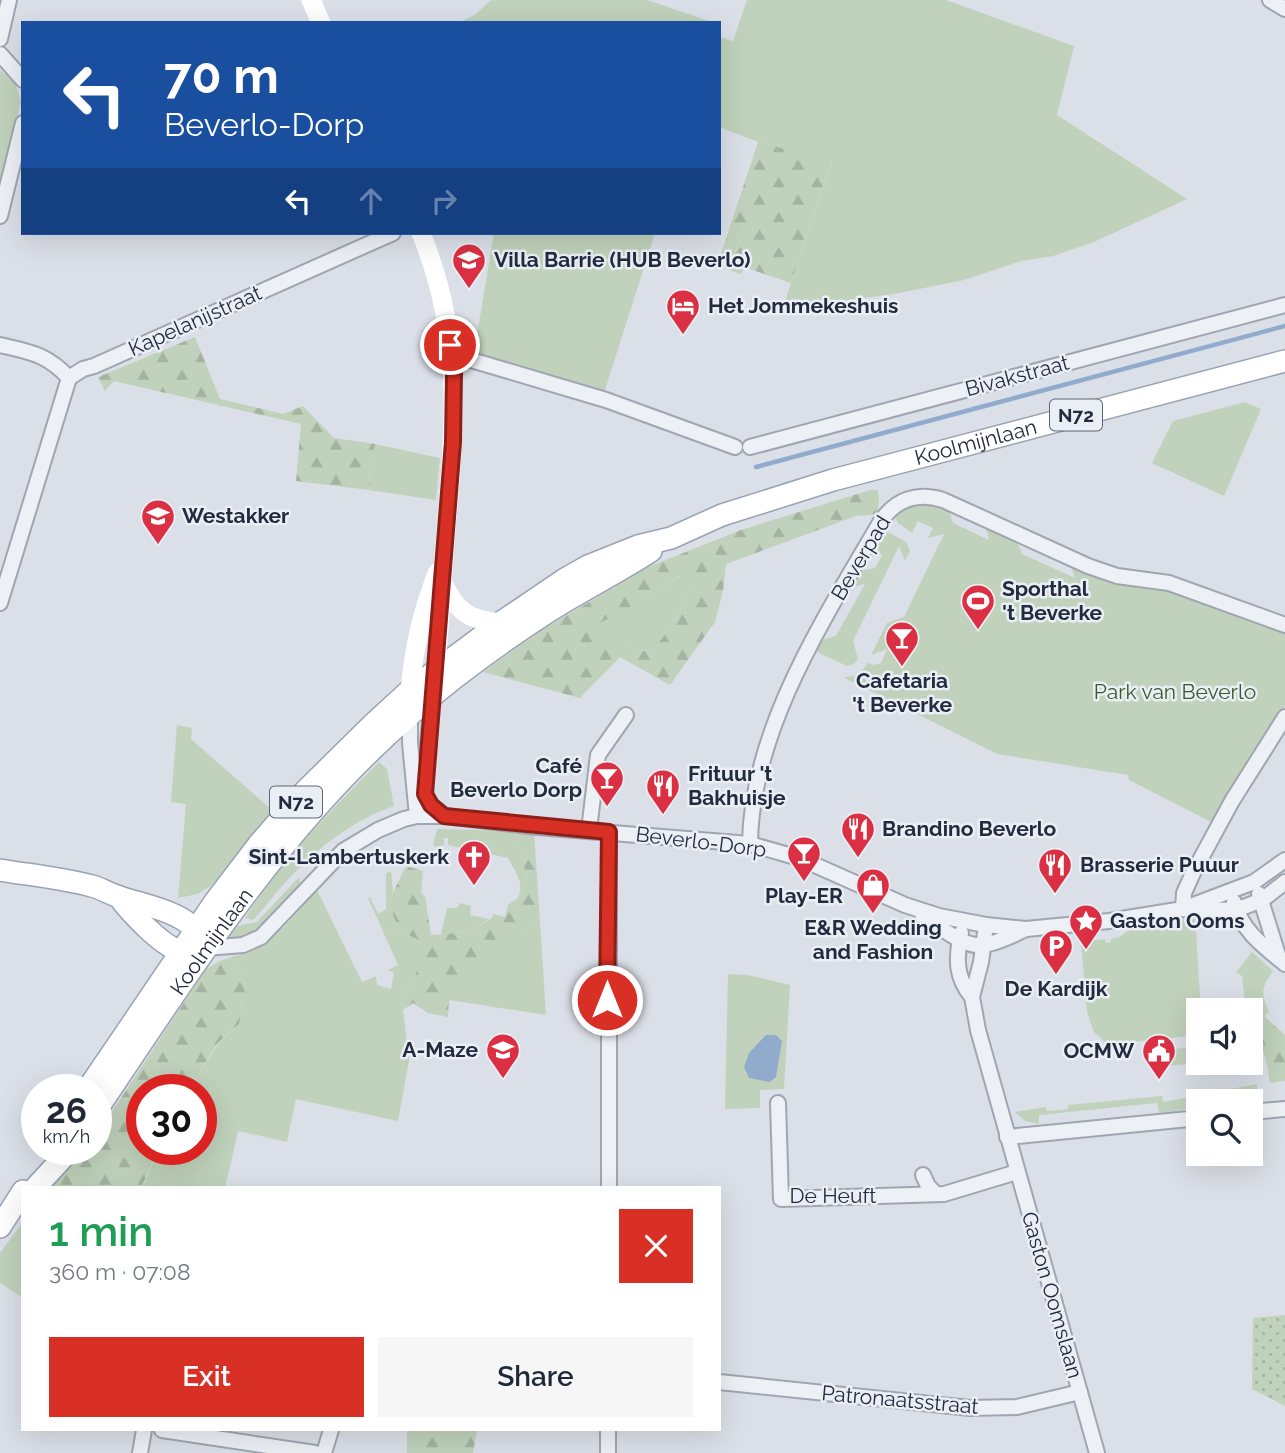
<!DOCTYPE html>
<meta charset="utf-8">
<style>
body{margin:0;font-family:Raleway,sans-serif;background:#f6f6f7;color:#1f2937;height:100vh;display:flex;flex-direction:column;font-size:26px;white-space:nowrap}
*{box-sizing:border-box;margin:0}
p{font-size:23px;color:#747a83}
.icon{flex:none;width:38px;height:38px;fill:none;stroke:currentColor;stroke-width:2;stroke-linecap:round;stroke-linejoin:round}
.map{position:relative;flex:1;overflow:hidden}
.panel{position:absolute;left:21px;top:1186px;width:700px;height:245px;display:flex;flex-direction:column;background:#fff;border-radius:0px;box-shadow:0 7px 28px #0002}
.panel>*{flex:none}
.guide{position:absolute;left:21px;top:21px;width:700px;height:214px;border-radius:0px;box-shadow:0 7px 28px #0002;background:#1a4fa0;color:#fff;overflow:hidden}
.buttons{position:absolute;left:1186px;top:998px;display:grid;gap:14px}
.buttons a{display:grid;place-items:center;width:77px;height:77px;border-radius:0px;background:#fff;box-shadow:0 7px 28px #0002;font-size:35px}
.speed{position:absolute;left:21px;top:1074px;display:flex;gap:14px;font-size:35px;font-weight:700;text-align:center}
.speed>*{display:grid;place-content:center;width:91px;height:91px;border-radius:50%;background:#fff;box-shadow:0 7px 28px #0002;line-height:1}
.speed small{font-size:18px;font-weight:400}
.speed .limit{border:10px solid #d22;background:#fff;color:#111}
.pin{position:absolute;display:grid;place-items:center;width:60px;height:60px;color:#fff;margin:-30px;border:4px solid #fff;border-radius:50%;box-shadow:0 2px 7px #0007}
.me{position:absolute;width:77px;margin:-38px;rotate:0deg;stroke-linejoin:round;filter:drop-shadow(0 0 5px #0008)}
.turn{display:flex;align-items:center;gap:24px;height:147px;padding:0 28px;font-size:32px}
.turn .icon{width:91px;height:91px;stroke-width:2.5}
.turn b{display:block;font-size:49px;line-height:60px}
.lanes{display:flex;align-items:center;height:66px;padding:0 28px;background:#0003;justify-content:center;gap:35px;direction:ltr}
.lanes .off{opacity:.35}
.round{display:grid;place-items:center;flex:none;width:74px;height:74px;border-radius:0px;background:#f6f6f7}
.headline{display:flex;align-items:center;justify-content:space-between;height:119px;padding:0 28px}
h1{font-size:42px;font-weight:600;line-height:52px;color:#1e9e55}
.action{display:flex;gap:14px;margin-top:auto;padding:14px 28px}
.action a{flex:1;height:80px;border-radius:0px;background:#d93025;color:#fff;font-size:28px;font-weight:600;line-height:80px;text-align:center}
.action a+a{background:#f6f6f7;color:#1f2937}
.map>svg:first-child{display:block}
.green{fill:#c0d2bb}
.forest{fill:url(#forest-firs);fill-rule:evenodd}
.garden{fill:url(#garden-dots)}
.water{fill:#91abcc}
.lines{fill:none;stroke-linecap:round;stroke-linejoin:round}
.stream{stroke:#91abcc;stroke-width:4.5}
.street-casing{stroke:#a0a6b1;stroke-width:18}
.primary-casing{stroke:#99a2b4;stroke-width:24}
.street{stroke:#edf0f5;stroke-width:14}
.secondary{stroke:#fff;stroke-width:19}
.primary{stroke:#fff;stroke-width:21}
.route-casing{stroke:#8d1f18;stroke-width:18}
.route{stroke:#d93025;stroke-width:12}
.labels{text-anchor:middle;stroke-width:5;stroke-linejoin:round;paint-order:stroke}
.shield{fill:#eaeef5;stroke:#5f6675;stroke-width:2}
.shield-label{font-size:19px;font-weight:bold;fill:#232c3e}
.poi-label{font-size:21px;font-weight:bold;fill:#232c3e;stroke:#eaeef5;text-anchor:start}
.street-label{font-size:21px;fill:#232c3e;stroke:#eaeef5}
.park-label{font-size:21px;fill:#365b2f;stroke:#eaeef5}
</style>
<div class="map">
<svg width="1285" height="1453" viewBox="0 0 1285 1453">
<defs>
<pattern id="forest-firs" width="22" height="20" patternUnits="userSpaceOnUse" patternTransform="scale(1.75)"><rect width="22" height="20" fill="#c0d2bb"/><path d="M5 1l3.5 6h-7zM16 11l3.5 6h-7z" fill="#a5b4a2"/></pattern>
<pattern id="garden-dots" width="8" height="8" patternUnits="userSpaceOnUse" patternTransform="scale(1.75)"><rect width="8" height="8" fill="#c0d2bb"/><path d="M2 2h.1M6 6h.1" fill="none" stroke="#a5b4a2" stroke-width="1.8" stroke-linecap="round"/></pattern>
</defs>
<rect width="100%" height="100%" fill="#dbdfe7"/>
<g class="green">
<path d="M491 0H647L712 22 458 23 475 15Z"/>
<path d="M747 0H946L1074 46 1057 115 1187 199 1094 242 1053 256 1021 261 964 280 889 295 783 307 832 162 758 142 719 127V37L733 41Z"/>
<path d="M0 70 15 83 21 101 0 192Z"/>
<path d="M494 233H655L604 393 474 353Z"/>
<path d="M1245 402 1261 409 1224 496 1152 463 1173 421Z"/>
<path d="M375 444 440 458 436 500 369 490Z"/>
<path d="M920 502 948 508 953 523 989 540 985 525 1016 539 1022 554 1075 578 1070 563 1157 586 1285 631V705L1215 824 1129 780 1128 775 997 754 843 677 857 676 868 663 874 665 881 663 887 649 871 655 887 623 904 617 944 534 928 538 933 528 918 521 912 533 898 523 895 517 898 510Z"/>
<path d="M882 532H888L906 542 910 551 905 561 899 546 853 641 858 659 854 664 847 666 819 653 816 649 818 641 836 636 865 584 849 588 858 571 875 568 883 554 866 557Z"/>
<path d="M681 576 689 589C679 613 669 633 651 651L633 650 590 628 655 593Z"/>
<path d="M177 725 192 728 191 739 273 811 212 885 198 894 178 898 186 804 171 802Z"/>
<path d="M379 762 387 769 394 806C349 822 314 851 282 886 272 897 264 909 253 920L245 918C282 860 331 810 379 762Z"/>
<path d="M437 829 517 831 526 876 520 904 508 905 518 898C525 881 515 872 508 858L448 845V838H444V845L436 847 433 844Z"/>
<path d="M391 872 393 892 388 903 400 932 425 942 414 982 401 992 409 1061 398 1121 296 1099 287 1142 238 1131 225 1188H137L144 1184 158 1150H201V1090H189L218 1044 239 1024 246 988 235 956C272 949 293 916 317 890L362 982 376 976 377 985 391 989 394 972 388 970 398 965 368 898 370 897 378 914 386 909V873Z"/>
<path d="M299 877 301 887C280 908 258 944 225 940L238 926 257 922Z"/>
<path d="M460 903 471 906 470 915 489 919 469 932 441 934 447 908H457Z"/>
<path d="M1195 917 1201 1010H1199V1035L1125 1043H1106L1094 1032 1087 1012 1081 942 1105 939 1106 943 1111 942V939L1119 937 1128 931Z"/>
<path d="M540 922 546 1015 449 1000 450 992 477 955Z"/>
<path d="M1252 952 1273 971C1262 986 1260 994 1269 1011L1251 1032V1010H1246L1242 976 1236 972Z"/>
<path d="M728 974 748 975 790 985 784 1089 760 1090V1108L725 1109Z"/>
<path d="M1199 1046V1062H1203V1065L1199 1066 1198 1063 1166 1066 1167 1050Z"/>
<path d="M1257 1084V1103H1251V1101H1199V1107L1159 1113 1157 1103 1039 1115V1124L1025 1121 1015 1112 1046 1107 1047 1111 1068 1109V1105L1162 1096 1163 1102Z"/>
<path d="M23 1222V1298L0 1283V1253Z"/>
</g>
<g class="forest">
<path d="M758 142 832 161 791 283 744 267 741 274 717 266Z"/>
<path d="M195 337 220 399 283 414 303 406 334 438 375 444 369 490 296 481 301 424 114 381 105 391 98 377Z"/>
<path d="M870 490H878L879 503 877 514 856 516 726 564 723 591 715 622 670 685 620 657 580 698 483 672 542 630 648 567 741 530ZM680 576 689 589C679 613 669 633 651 651L633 650 591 628 655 593Z"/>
<path d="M517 831 534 833 540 922 478 955V976C450 987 450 987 448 1017L428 1013 413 1003 403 1010 401 992 414 982 424 942 400 932 388 903 406 866 423 871 421 893 425 896 431 935 469 932 492 918 493 914 505 917 508 905 520 904 526 877Z"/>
<path d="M235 956 246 988 239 1024 217 1044 189 1090H142V1150H158L143 1184 137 1188H51L86 1150H96V1136L206 969 220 961Z"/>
<path d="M1264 1016 1285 1035V1081L1270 1083C1267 1067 1267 1047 1251 1039V1032Z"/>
<path d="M407 1430H477L473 1453H407Z"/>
</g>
<path class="garden" d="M1285 1315V1406L1252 1389 1253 1318Z"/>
<path class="water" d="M766 1035H776L782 1041 776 1077 770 1082 749 1078 744 1067 749 1053Z"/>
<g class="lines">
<path class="stream" d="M756 467 1285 326"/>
<g class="street-casing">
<g id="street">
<path d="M1270 0 1285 9"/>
<path d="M0 39 9 0"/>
<path d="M0 54 23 80"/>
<path d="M0 216 23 123"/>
<path d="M0 345C30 352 47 354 69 378"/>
<path d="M451 354 606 400 735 447"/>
<path d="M69 378 83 369 94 366 393 233"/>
<path d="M750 447 1285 305"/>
<path d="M0 603 69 378"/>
<path d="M432 697 424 794 431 805 445 816"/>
<path d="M410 713V743L417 816"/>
<path d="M589 830 598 755 626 715"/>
<path d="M609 832V1188"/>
<path d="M750 844C751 730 825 617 881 521 896 499 918 492 943 500L1088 566 1117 576 1169 583 1285 625"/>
<path d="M1259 894 1279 958"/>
<path d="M1234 902C1242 931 1263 946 1285 964"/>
<path d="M1188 907 1254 882 1285 860"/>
<path d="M1183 909 1184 893 1193 873 1232 801 1285 717"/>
<path d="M923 917C972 947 970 956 1026 929"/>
<path d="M986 925 981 962 972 997 978 1030 1097 1453"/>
<path d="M961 933C956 958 955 977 972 997"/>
<path d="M206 948 243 945 261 937 343 851 378 830 404 819 417 816H445L537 827 750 844 799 858 905 905 939 916 986 925 1026 929 1109 921 1183 909 1236 910 1262 900 1285 882"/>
<path d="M778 1103 781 1199 944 1194 1017 1172"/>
<path d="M1251 1112 1285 1109"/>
<path d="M1007 1137 1199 1118"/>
<path d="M923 1175 928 1186 936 1194"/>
<path d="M719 1382 970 1408 1017 1407 1080 1392"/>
<path d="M162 1430 315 1453"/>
<path d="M140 1453 144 1430"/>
<path d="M324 1453 331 1430"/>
<path d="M608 1453V1430"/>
</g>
</g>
<g class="primary-casing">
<g id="primary">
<path d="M0 870C30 875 62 878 92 886 100 888 108 893 117 896 144 906 188 911 202 939"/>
<path d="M119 897C129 911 164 949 182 951 186 951 189 950 193 949"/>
<path id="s1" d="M87 1090 216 900 258 845 306 790 374 723 410 690 500 623 565 579 588 566 638 546 671 538 722 515 833 480 1285 361"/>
<path id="s2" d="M96 1111C191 970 281 826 411 714 454 676 503 641 551 610 584 589 619 572 651 551"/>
<path d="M35 1188 70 1150"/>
<path d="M0 1227 23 1191"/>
</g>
</g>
<use href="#street" class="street"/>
<g class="secondary">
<path d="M311 0 321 23"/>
<path d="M421 233C465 341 454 430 445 543 441 589 440 635 434 681"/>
<path d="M443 584C459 613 467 619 500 623"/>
<path d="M410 690C414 647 422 613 437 573"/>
</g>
<use href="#primary" class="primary"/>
</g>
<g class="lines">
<g class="route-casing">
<path id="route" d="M450 345 454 373 453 442 425 794 431 805 444 816 609 832 607 1000"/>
</g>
<use href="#route" class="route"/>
</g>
<defs>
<g id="school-pin" transform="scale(1.75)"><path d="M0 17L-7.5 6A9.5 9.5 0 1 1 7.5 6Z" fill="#db3043" stroke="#eaeef5"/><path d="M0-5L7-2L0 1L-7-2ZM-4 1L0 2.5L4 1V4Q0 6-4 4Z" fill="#fff"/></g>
<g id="hotel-pin" transform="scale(1.75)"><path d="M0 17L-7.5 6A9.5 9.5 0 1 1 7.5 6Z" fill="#db3043" stroke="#eaeef5"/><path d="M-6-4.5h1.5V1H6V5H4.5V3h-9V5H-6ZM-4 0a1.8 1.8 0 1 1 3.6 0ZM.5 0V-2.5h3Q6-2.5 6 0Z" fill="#fff"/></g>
<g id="stadium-pin" transform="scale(1.75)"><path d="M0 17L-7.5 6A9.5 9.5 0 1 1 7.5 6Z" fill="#db3043" stroke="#eaeef5"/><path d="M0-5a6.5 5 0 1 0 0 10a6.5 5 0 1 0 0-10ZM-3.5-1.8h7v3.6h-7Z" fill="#fff"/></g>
<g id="bar-pin" transform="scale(1.75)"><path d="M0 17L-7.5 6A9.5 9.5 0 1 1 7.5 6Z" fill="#db3043" stroke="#eaeef5"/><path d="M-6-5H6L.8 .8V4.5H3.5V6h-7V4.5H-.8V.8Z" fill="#fff"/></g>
<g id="restaurant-pin" transform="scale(1.75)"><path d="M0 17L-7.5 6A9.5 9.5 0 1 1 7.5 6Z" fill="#db3043" stroke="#eaeef5"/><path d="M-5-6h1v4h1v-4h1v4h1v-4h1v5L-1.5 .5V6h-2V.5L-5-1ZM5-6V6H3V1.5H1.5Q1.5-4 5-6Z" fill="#fff"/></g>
<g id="church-pin" transform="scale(1.75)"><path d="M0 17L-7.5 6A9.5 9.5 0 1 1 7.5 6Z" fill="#db3043" stroke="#eaeef5"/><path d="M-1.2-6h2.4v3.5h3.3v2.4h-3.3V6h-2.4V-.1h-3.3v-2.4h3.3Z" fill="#fff"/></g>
<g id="shop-pin" transform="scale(1.75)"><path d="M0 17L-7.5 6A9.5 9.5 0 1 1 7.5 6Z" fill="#db3043" stroke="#eaeef5"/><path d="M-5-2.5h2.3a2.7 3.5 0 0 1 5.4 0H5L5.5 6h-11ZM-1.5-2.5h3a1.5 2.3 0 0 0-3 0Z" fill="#fff"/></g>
<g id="sight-pin" transform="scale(1.75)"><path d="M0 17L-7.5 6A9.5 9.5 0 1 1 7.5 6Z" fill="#db3043" stroke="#eaeef5"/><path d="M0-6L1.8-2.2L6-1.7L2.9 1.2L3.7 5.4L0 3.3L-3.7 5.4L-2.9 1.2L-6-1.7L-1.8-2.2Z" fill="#fff"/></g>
<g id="parking-pin" transform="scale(1.75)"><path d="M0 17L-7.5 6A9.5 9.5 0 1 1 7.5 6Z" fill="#db3043" stroke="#eaeef5"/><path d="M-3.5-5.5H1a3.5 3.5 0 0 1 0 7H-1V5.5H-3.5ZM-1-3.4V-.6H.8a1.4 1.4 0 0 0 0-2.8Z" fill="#fff"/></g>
<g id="civic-pin" transform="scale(1.75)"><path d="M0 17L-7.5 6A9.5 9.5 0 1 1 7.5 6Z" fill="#db3043" stroke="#eaeef5"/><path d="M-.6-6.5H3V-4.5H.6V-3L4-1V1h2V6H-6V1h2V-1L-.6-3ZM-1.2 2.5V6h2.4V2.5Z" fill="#fff"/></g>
</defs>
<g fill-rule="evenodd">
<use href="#school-pin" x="469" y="260"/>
<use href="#hotel-pin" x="683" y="306"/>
<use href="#school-pin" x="158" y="516"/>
<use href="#stadium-pin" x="978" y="601"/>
<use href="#bar-pin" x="902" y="638"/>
<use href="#bar-pin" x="607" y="778"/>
<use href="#restaurant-pin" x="663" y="786"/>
<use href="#restaurant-pin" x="858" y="829"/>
<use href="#bar-pin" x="804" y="853"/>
<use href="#church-pin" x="474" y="857"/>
<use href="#restaurant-pin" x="1055" y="865"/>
<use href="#shop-pin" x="873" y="885"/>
<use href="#sight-pin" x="1086" y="921"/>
<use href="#parking-pin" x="1056" y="946"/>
<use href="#school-pin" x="503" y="1050"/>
<use href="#civic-pin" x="1159" y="1051"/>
</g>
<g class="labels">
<g class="shield">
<rect x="1050" y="399.5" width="52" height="31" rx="5"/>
<rect x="270" y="786.5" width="52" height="31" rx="5"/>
</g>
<g class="shield-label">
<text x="1076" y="422">N72</text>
<text x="296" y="809">N72</text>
</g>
<g class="poi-label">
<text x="494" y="267">Villa Barrie (HUB Beverlo)</text>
<text x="708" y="313">Het Jommekeshuis</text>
<text x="182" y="523">Westakker</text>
<text x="1002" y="596">Sporthal<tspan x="1002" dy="24">'t Beverke</tspan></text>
<text x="902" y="688" text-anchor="middle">Cafetaria<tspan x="902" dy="24">'t Beverke</tspan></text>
<text x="582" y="773" text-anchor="end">Café<tspan x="582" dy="24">Beverlo Dorp</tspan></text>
<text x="688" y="781">Frituur 't<tspan x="688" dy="24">Bakhuisje</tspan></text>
<text x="882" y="836">Brandino Beverlo</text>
<text x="449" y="864" text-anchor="end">Sint-Lambertuskerk</text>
<text x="1080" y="872">Brasserie Puuur</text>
<text x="804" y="903" text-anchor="middle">Play-ER</text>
<text x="1110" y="928">Gaston Ooms</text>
<text x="873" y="935" text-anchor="middle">E&amp;R Wedding<tspan x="873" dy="24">and Fashion</tspan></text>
<text x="1056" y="996" text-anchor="middle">De Kardijk</text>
<text x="478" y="1057" text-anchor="end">A-Maze</text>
<text x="1134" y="1058" text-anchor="end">OCMW</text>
</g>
<g class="street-label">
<text transform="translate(195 321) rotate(-24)" y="7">Kapelanijstraat</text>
<text transform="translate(1017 376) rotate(-15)" y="7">Bivakstraat</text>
<text dy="7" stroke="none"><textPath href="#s1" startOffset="1141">Koolmijnlaan</textPath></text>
<text transform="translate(861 558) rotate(-59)" y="7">Beverpad</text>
<text transform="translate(701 842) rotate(7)" y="7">Beverlo-Dorp</text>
<text dy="7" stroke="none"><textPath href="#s2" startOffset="205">Koolmijnlaan</textPath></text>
<text x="833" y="1203">De Heuft</text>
<text transform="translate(1052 1295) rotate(74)" y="7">Gaston Oomslaan</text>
<text transform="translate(900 1400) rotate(5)" y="7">Patronaatsstraat</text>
</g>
<g class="park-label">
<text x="1175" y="699">Park van Beverlo</text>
</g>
</g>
</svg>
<div class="buttons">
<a><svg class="icon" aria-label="sound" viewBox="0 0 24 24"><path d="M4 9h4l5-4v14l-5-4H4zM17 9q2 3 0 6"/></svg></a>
<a><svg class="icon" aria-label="search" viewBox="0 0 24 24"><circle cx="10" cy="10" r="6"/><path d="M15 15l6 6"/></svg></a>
</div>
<div class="speed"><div>26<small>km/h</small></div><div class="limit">30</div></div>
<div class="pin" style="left:450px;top:345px;background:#d93025"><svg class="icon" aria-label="arrive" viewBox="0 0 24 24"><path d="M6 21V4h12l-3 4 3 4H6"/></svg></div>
<svg class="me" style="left:607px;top:1000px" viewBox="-20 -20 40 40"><circle r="17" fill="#d93025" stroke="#fff" stroke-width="3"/><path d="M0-11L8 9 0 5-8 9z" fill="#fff"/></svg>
<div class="guide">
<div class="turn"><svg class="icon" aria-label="left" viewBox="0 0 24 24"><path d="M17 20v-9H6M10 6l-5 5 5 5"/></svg><div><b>70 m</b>Beverlo-Dorp</div></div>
<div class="lanes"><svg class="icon" aria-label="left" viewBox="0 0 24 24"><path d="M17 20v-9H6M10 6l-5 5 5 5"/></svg><svg class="icon off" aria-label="ahead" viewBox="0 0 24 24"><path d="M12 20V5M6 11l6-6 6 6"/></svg><svg class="icon off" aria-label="right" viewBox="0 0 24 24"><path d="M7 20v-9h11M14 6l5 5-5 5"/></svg></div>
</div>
<section class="panel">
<div class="headline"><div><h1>1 min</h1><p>360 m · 07:08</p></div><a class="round" style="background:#d93025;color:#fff"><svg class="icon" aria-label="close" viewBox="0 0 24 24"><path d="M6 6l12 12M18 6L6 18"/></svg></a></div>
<div class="action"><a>Exit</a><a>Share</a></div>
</section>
</div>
